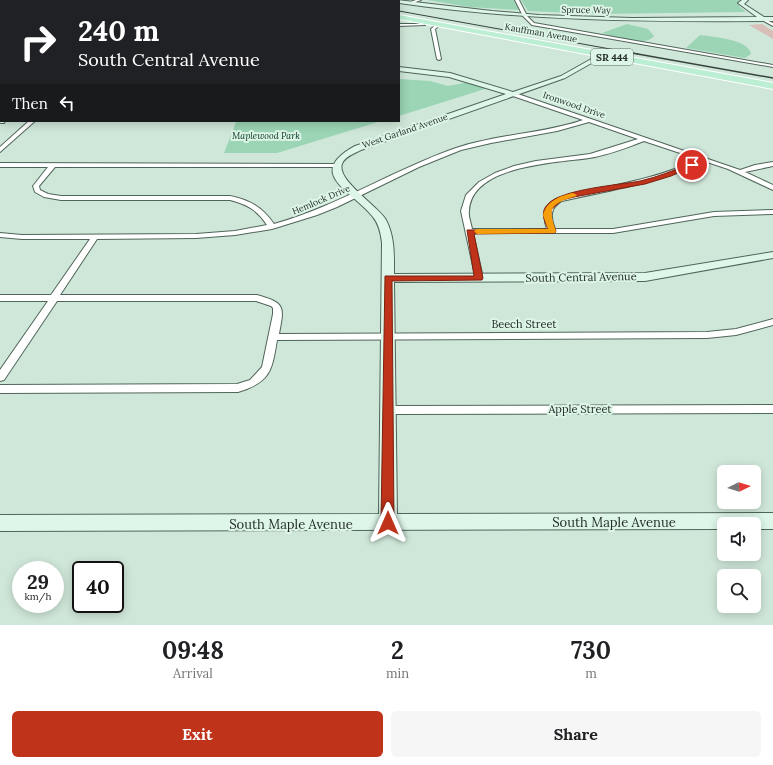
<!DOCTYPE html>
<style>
body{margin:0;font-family:Lora,serif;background:#f6f6f6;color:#202124;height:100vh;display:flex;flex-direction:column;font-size:15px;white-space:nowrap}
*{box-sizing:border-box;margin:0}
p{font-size:13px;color:#757577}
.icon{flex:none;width:22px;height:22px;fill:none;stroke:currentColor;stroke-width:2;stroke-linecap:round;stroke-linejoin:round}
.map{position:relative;height:625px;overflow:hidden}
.details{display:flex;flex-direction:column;background:#fff;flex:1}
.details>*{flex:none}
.guide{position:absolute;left:0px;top:0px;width:400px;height:122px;box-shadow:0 2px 10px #0003;background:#202124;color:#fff;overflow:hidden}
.needle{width:26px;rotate:85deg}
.buttons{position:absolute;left:717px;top:465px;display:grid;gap:8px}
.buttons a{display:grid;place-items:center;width:44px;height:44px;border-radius:6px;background:#fff;box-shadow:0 2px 10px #0003;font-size:20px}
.speed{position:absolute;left:12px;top:561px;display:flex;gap:8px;font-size:20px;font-weight:700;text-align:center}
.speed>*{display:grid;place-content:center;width:52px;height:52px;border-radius:50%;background:#fff;box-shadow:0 2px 10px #0003;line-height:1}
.speed small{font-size:10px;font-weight:400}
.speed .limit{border:2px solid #111;border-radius:6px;background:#fff;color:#111}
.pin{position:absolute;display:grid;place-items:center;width:34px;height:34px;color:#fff;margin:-17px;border:2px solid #fff;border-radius:50%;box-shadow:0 1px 4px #0007}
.me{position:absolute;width:44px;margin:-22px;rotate:0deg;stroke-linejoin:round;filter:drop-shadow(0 0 3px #0008)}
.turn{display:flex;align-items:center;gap:14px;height:84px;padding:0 12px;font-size:18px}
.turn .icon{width:52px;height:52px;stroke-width:2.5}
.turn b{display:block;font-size:28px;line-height:34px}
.then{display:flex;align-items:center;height:38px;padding:0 12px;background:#0003;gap:8px;font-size:15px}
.eta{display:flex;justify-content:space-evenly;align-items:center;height:68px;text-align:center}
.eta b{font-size:24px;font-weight:700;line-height:28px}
.button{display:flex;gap:8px;margin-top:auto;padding:8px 12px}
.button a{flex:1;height:46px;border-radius:6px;background:#be3319;color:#fff;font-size:16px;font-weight:700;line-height:46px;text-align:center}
.button a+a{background:#f6f6f6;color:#202124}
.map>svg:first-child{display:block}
.green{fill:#9bd5b5}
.building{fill:#d8beb8}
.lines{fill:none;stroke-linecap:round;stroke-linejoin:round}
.street-casing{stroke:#506559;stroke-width:2}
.secondary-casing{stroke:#506559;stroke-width:2}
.primary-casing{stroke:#fff;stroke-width:2}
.street{fill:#fff;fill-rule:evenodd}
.secondary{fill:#ddf6e9;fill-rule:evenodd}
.primary{fill:#bceed3;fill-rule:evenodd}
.rail-far1{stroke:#39433d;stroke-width:1}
.rail{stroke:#39433d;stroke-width:1.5}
.route{fill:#be3319;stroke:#7c2110}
.slow{fill:#f59e0b}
.labels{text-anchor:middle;stroke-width:4;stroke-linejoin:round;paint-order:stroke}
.far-street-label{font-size:9px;fill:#242d28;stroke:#dcf5e6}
.far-park-label{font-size:9px;font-style:italic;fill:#04321f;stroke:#dcf5e6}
.shield{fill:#dcf5e6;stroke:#5b6961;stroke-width:1}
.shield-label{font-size:10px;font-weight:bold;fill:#242d28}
.street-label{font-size:11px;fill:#242d28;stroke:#dcf5e6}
.near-street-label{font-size:13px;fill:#242d28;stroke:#dcf5e6}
</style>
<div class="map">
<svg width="773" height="625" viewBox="0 0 773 625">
<rect width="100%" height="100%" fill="#cfe7d9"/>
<g class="green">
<path d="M427 0H514L519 10 469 7Z"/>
<path d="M521 0H740L738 2 740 7 746 12 596 14 528 11Z"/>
<path d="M627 24 648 29 654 36C645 48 615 36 602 33Z"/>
<path d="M700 35C713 37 749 39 751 54L745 58 686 48Z"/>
<path d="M399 79 430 81 448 86 469 82 488 88 399 116Z"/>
<path d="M232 121H381L277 153H224L236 122Z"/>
</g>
<path class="building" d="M762 24 773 31V39L749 25Z"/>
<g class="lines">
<g class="street-casing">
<g id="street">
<path d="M104 0H108L103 1Z"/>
<path d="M150 0H154L149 1Z"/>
<path d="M196 0H200L195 1Z"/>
<path d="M242 0H246L241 1Z"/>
<path d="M289 0H293L288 1Z"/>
<path d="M416 0H421L410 4 408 3Z"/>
<path d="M515 0H519L527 16 534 23 773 65V67L532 25 523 16Z"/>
<rect x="0" y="10" width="1" height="2"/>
<path d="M762 18 773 23V26L762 20Z"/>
<rect x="0" y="22" width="1" height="2"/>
<path d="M438 23 441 24 435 29 441 59 439 60 437 59 431 29Z"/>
<path d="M399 24H423L425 25 399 26Z"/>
<rect x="0" y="63" width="1" height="2"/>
<rect x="0" y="74" width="1" height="2"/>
<path d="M512 92 740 170 755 165 773 162V166L745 172 773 185V190L728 169 704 161C659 183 610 190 562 201 550 208 550 216 555 229H613L714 212 773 210V214L714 216 613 233H473L483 278 482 280H476L461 211 466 195 479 182 495 173 514 166 536 161 590 154 638 139 589 122 557 131 491 143 461 150 419 167 337 207 317 215 272 229 235 235 196 238 97 239 60 295H257C286 303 284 307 279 334L707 332 736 329 773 319V325L736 335 707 338 277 340C272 370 271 382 238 392L0 393V385L237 384 250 380 262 367 273 314V308L271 306 256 301H57L4 380 0 381V370L48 301H0V295H51L90 239H22L0 237V233L22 235 196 234 235 231 267 225C258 211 247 204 230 200H61L44 197 35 192 33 186 48 167H0V163L338 164 339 165 336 167H55L39 186 40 190 48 194 61 196H230C250 200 262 207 274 224 338 206 393 170 456 148 497 134 542 134 583 120L510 95V93ZM644 141 698 159C654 181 605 186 558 198 544 205 542 215 547 229H472C471 223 468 216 469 211 471 165 556 163 589 158 608 155 626 148 644 141Z"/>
<rect x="0" y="102" width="1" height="4"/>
<path d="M29 121H35L0 152V147Z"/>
<path d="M773 405V413L388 414 384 413 383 410 384 407 388 406Z"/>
</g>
</g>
<g class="secondary-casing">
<g id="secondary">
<path d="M397 0 492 11 539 15 632 18 757 17 738 3 742 0H748L744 4 764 17H773V21C648 22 523 21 399 3Z"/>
<path d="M602 53 605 55 604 56 565 78 361 150C355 153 344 157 342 164 336 180 378 206 386 220 395 237 394 256 394 274L645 273 773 252V258L645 281 394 282 397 514 773 513V529H754V524H724V529L0 531V515L379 514 382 243C381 234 379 224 373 217 353 191 304 174 355 146L506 94 449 77 399 71V67L450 73 513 92 561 76Z"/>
<path d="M0 119 1 121H5L4 123H0Z"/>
</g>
</g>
<g class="primary-casing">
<g id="primary">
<path d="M310 0H321L322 1H311Z"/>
<path d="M399 15 773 83V89L399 19Z"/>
</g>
</g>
<use href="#street" class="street"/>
<use href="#secondary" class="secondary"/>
<use href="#primary" class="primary"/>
<g class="rail-far1">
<path d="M340 0 345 1"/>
<path d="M399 11 638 54"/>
</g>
<path class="rail" d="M632 53 773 78"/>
</g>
<path class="route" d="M690 164 696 165 671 176 645 184 574 197 562 200 551 210V219L556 231 555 233 474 234 483 278 482 280 392 281 394 523 392 527 388 529 383 527 381 523 385 276H474L467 230 548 229C544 220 540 212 548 204 562 189 619 185 640 181 658 177 674 170 690 164Z"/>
<path class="slow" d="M573 193 577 195 576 196C551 204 547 207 556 231L555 233 477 234 474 231 477 229H548L543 215C547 201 559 196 573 193Z"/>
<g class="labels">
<g class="far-street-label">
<text transform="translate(586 10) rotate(1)" y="3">Spruce Way</text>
<text transform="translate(541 33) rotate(10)" y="3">Kauffman Avenue</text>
<text transform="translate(574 105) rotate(19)" y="3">Ironwood Drive</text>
<text transform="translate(405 131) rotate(-19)" y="3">West Garland Avenue</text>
<text transform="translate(321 200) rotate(-23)" y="3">Hemlock Drive</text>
</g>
<g class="far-park-label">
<text x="266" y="139">Maplewood Park</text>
</g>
<rect class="shield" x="591" y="49" width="42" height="16" rx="3"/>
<g class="shield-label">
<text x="612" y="61">SR 444</text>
</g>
<g class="street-label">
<text transform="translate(581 277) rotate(-1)" y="4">South Central Avenue</text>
<text x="524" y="328">Beech Street</text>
<text x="580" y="413">Apple Street</text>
</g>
<g class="near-street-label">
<text x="614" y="527">South Maple Avenue</text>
<text x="291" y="529">South Maple Avenue</text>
</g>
</g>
</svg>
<div class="buttons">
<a><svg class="needle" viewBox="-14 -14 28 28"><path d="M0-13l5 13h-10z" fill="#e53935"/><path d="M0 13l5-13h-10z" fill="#757577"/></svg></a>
<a><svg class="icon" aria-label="sound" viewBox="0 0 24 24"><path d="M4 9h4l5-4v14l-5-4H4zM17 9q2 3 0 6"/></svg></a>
<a><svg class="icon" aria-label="search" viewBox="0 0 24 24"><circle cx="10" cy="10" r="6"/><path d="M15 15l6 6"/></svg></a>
</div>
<div class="speed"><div>29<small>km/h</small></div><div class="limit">40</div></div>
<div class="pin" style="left:692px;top:165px;background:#d93025"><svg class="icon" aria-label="arrive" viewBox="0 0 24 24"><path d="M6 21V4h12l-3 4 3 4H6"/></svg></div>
<svg class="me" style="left:388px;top:523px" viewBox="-20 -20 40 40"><path d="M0-17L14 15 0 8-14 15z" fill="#be3319" stroke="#fff" stroke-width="4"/></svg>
<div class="guide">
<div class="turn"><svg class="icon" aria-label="right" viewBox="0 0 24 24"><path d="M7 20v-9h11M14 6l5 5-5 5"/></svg><div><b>240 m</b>South Central Avenue</div></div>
<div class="then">Then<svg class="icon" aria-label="left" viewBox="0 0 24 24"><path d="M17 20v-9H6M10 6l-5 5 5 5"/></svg></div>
</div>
</div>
<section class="details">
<div class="eta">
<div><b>09:48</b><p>Arrival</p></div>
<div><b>2</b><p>min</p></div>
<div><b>730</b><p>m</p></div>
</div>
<div class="button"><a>Exit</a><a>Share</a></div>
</section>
